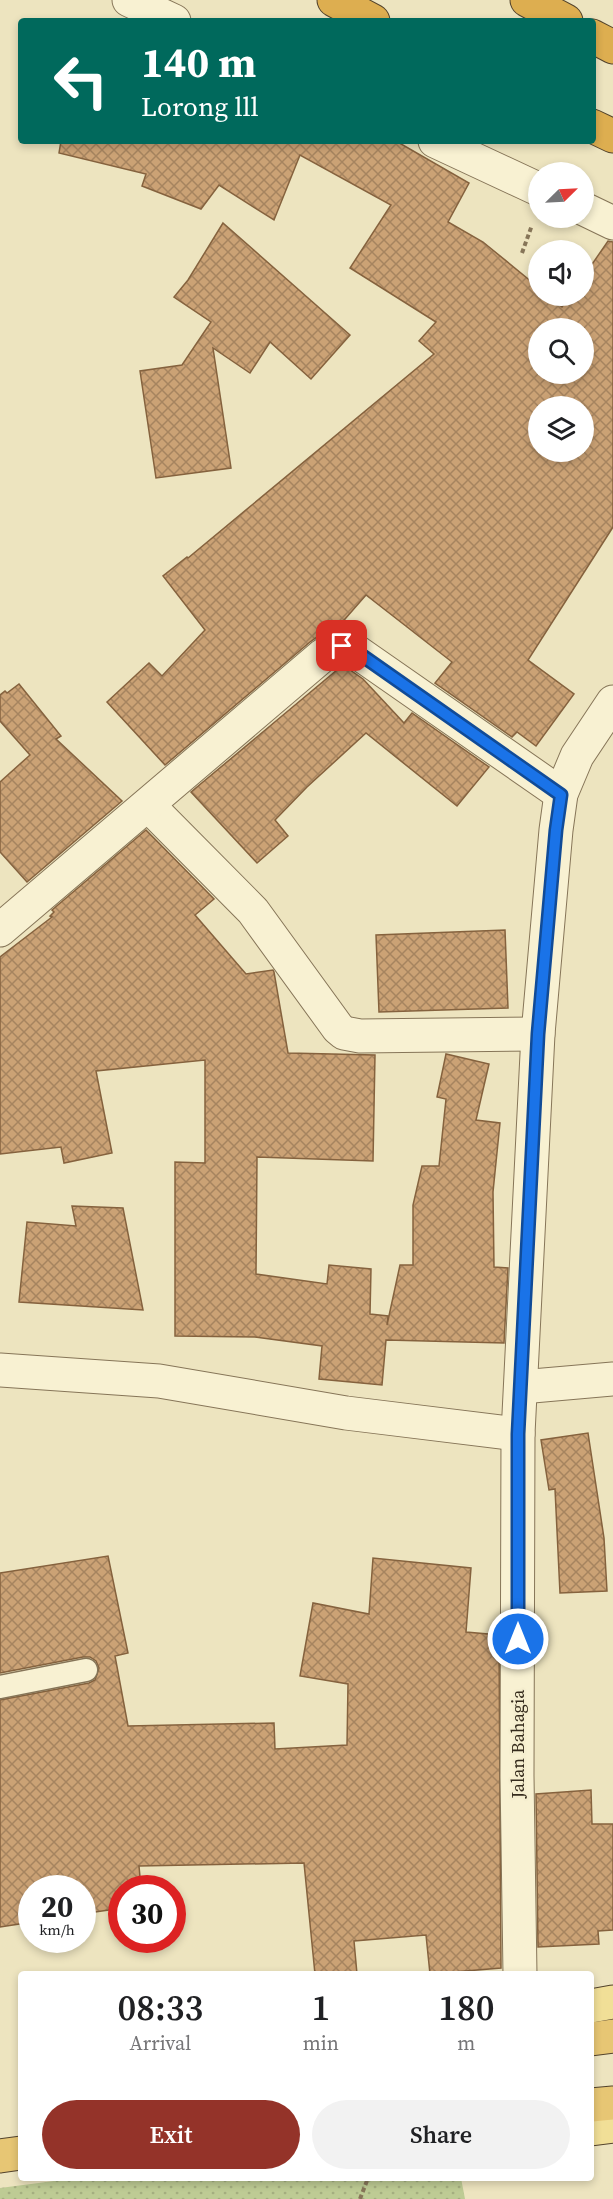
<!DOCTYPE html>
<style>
body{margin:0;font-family:"Source Serif 4",serif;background:#f2f2f2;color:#202124;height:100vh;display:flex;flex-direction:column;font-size:22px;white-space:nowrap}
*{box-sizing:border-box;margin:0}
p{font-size:20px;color:#757577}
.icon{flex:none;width:33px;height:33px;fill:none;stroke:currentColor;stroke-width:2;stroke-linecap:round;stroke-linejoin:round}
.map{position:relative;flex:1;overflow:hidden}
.details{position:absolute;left:18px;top:1971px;width:576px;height:210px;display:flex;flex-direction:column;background:#fff;border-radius:6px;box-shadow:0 3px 9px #0003}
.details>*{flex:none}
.hud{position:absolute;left:18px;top:18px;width:578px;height:126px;border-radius:6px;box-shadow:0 3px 9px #0003;background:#00695c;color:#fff;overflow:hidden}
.needle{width:39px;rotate:66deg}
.tools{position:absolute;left:528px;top:162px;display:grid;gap:12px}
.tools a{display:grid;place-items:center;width:66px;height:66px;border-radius:50%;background:#fff;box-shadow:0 3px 9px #0003;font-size:30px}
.speed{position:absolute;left:18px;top:1875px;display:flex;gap:12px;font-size:30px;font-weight:700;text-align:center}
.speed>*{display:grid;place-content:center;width:78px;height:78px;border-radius:50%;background:#fff;box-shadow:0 3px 9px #0003;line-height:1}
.speed small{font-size:15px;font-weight:400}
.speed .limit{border:9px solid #d22;background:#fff;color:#111}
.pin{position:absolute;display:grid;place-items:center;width:51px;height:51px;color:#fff;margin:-26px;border-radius:12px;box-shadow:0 3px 9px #0006}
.me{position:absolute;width:66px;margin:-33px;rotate:0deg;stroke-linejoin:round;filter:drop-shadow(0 0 4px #0008)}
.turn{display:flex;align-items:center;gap:21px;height:126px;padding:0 24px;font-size:27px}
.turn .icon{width:78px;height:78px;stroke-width:2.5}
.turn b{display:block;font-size:42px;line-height:51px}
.eta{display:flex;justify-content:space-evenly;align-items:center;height:102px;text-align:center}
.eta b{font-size:36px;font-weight:600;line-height:42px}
.cta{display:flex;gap:12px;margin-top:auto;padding:12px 24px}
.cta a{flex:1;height:69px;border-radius:36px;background:#943329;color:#fff;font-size:24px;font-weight:600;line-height:69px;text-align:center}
.cta a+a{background:#f2f2f2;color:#202124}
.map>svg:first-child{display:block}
.grass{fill:url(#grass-dots)}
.building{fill:url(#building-cross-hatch);stroke:#85623e;stroke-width:1.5;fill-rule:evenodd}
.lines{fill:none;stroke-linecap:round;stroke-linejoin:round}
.service-casing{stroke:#867558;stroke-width:25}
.minor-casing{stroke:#867558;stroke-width:35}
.tertiary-casing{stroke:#867558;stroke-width:35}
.primary-casing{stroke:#53432c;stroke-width:35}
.trunk-casing{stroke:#53432c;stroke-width:35}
.motorway-casing{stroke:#53432c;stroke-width:35}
.path{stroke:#867558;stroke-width:4;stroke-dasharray:4.5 3;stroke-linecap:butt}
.service{stroke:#f8f1d2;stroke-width:22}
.minor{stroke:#f8f1d2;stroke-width:33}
.tertiary{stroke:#f8f1d2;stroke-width:33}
.primary{stroke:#f1df97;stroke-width:33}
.trunk{stroke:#e7c674;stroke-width:33}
.motorway{stroke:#ddae50;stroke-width:33}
.route-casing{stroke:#114b97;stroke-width:15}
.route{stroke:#1a73e8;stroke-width:10}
.labels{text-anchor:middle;stroke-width:5;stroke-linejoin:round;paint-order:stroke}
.street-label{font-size:18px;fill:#352b1c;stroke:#f5eecf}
</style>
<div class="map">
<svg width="613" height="2199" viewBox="0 0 613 2199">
<defs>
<pattern id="grass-dots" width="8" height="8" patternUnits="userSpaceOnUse" patternTransform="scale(1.5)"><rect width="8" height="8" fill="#becb94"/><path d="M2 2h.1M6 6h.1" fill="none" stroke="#a4ae7f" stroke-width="1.8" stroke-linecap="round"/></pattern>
<pattern id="building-cross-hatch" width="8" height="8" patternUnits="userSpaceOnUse" patternTransform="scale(1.5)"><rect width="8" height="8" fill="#cba275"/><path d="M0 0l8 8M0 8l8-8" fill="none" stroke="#a6845f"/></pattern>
</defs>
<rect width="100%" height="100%" fill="#ede4bf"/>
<path class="grass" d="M77 2178H461L465 2199H0V2188Z"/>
<g class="building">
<path d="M61 141H396L469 183 448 222 483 242 538 287V296H549L562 307 570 296H584V276L608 241 613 242V527L528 660 574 694 536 746 517 732 512 737 435 683 452 662 366 595 338 627 327 630 310 642 165 765 107 702 149 663 162 676 205 630 163 576 187 557 188 558 434 354 419 341 436 322 350 268 391 205 300 155 274 220 219 185 201 209 142 186 146 174 59 153ZM538 328H584V374H538ZM538 406H584V452H538Z"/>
<path d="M223 223 350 335 311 379 270 342 250 373 213 348 231 468 156 478 140 371 182 365 211 322 174 297 188 280Z"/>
<path d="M343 665 363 679 404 723 412 713 489 767 457 806 366 733 307 787 275 820 288 836 257 863 191 792Z"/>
<path d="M19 684 61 736 56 739 122 801 27 882 0 852V782L30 755 0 721V695L5 691 7 693Z"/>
<path d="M146 830 214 899 195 915 246 974 273 970 274 972 288 1053 375 1055 373 1161 257 1157 256 1274 327 1284 329 1265 371 1269 370 1314 388 1316 387 1325 400 1265H413V1205L422 1166H439L446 1099 437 1097 446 1054 489 1064 476 1120 500 1123 493 1192 494 1267 508 1268 504 1343 386 1340 382 1385 319 1379 322 1346 255 1337 175 1336V1162L205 1163V1060L96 1071 112 1153 64 1163 61 1147 0 1154V957L52 917 50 916 54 912 52 910Z"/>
<path d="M505 930 508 1008 379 1012 376 935Z"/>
<path d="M72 1206 123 1208 143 1310 19 1302 27 1222 76 1226Z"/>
<path d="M588 1433 604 1538 607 1591 560 1593 555 1489 549 1490 541 1440Z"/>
<path d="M108 1556 128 1653 115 1656 128 1726 274 1723 275 1749 347 1745 348 1684 300 1676 313 1603 369 1614 373 1558 471 1568 466 1632 499 1635 501 1968 430 1974 426 1935 354 1941 357 1974H315L304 1863 139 1866 141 1888H122V1908L82 1914V1888H32V1922L0 1927V1700L89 1683 95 1680 99 1668 96 1661 90 1657H83L0 1673V1573Z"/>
<path d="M591 1790 592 1824H613V1930L598 1931 599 1944 538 1947 536 1794Z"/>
</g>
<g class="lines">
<g class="service-casing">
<path id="service" d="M0 1687 86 1670"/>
</g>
<g class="minor-casing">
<g id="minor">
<path d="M148 805 253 911 338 1028 344 1033 360 1036 538 1034"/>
<path d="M0 930 322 656 337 646 347 645 561 794"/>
<path d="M0 1370 159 1381 346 1413 518 1434"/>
<path d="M521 1387 613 1379"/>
<path d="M520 1974 517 1776 518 1434 538 1034 556 830 561 794 577 756 613 702"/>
</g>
</g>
<g class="tertiary-casing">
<g id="tertiary">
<path d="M129 0 174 21"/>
<path d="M435 141 538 189"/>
<path d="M584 209 613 223"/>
</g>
</g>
<g class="primary-casing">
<g id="primary">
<path d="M591 2006 613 2002"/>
<path d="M591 2129 613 2126"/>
</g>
</g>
<g class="trunk-casing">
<g id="trunk">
<path d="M591 2039 613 2036"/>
<path d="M591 2105 613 2103"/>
<path d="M0 2156 21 2153"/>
</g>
</g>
<g class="motorway-casing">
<g id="motorway">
<path d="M334 0 373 21"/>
<path d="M527 0 566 21"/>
<path d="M592 36 613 47"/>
<path d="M592 126 613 136"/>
</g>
</g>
<g class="path">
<path d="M522 253 532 225"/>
<path d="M360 2199 368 2178"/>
</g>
<use href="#service" class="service"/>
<use href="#minor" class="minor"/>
<use href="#tertiary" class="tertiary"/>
<use href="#primary" class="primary"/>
<use href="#trunk" class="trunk"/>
<use href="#motorway" class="motorway"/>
</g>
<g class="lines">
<g class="route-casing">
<path id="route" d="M342 646 347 645 561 795 556 830 538 1034 518 1434V1639"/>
</g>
<use href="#route" class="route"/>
</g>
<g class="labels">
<g class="street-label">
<text transform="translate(518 1744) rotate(-90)" y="6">Jalan Bahagia</text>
</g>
</g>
</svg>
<div class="tools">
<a><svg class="needle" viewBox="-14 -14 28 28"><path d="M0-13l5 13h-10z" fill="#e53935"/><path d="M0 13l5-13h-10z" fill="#757577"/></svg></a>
<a><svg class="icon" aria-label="sound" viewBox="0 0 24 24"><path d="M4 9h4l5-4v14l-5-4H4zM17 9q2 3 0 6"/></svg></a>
<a><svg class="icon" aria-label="search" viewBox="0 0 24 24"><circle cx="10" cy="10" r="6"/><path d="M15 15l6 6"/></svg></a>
<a><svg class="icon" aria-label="layers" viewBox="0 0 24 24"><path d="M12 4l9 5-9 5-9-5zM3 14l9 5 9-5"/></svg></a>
</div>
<div class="speed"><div>20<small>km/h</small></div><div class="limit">30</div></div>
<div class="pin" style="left:342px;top:646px;background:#d93025"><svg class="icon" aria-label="arrive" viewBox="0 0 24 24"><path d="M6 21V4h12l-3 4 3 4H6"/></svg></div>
<svg class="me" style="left:518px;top:1639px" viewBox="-20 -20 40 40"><circle r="17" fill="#1a73e8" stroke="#fff" stroke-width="3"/><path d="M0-11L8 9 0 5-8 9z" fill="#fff"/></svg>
<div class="hud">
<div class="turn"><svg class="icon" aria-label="left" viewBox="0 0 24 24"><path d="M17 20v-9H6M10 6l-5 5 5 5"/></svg><div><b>140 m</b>Lorong lll</div></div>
</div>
<section class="details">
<div class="eta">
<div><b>08:33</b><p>Arrival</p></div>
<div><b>1</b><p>min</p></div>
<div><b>180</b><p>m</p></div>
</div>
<div class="cta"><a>Exit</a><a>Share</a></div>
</section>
</div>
